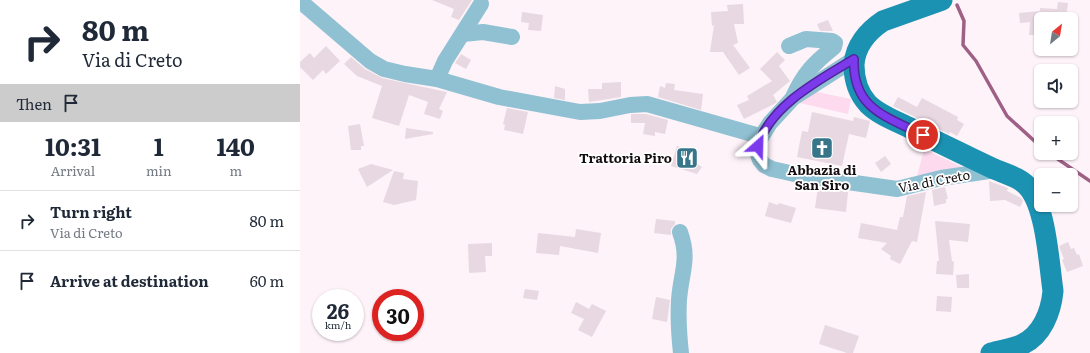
<!DOCTYPE html>
<meta charset="utf-8">
<style>
body{margin:0;font-family:Literata,serif;background:#f2f2f3;color:#1f2937;height:100vh;display:flex;flex-direction:column;font-size:15px;white-space:nowrap}
*{box-sizing:border-box;margin:0}
p{font-size:13px;color:#747a83}
.icon{flex:none;width:22px;height:22px;fill:none;stroke:currentColor;stroke-width:2;stroke-linecap:round;stroke-linejoin:round}
.map{position:relative;flex:1;overflow:hidden}
.panel{display:flex;flex-direction:column;background:#fff;width:300px}
.panel>*{flex:none}
.guide{background:#fff;color:#1f2937;overflow:hidden}
.needle{width:26px;rotate:30deg}
.fabs{position:absolute;left:734px;top:12px;display:grid;gap:8px}
.fabs a{display:grid;place-items:center;width:44px;height:44px;border-radius:6px;background:#fff;box-shadow:0 1px 3px #0004;font-size:20px}
.speed{position:absolute;left:12px;top:289px;display:flex;gap:8px;font-size:20px;font-weight:700;text-align:center}
.speed>*{display:grid;place-content:center;width:52px;height:52px;border-radius:50%;background:#fff;box-shadow:0 1px 3px #0004;line-height:1}
.speed small{font-size:10px;font-weight:400}
.speed .limit{border:6px solid #d22;background:#fff;color:#111}
.pin{position:absolute;display:grid;place-items:center;width:34px;height:34px;color:#fff;margin:-17px;border:2px solid #fff;border-radius:50%;box-shadow:0 1px 4px #0007}
.me{position:absolute;width:44px;margin:-22px;rotate:25deg;stroke-linejoin:round;filter:drop-shadow(0 0 3px #0008)}
.turn{display:flex;align-items:center;gap:14px;height:84px;padding:0 16px;font-size:18px}
.turn .icon{width:52px;height:52px;stroke-width:2.5}
.turn b{display:block;font-size:28px;line-height:34px}
.then{display:flex;align-items:center;height:38px;padding:0 16px;background:#0003;gap:8px;font-size:15px}
.eta{display:flex;justify-content:space-evenly;align-items:center;height:68px;text-align:center}
.eta b{font-size:24px;font-weight:700;line-height:28px}
ul{padding:0;list-style:none}
li{display:flex;align-items:center;gap:12px;height:60px;padding:0 16px;border-top:1px solid #e0e1e3}
li div{flex:1}
li b{display:block;font-size:15px}
li em{font-style:normal}
main{display:flex;flex:1;min-height:0}
.map>svg:first-child{display:block}
.green{fill:#fddaee}
.lines{fill:none;stroke-linecap:round;stroke-linejoin:round}
.stream{stroke:#9f6086;stroke-width:3.5}
.building{fill:#e8d8e1}
.minor{stroke:#90c1d3;stroke-width:16}
.major{stroke:#1b92b2;stroke-width:21}
.route-casing{stroke:#51269a;stroke-width:10}
.route{stroke:#7c3aed;stroke-width:7}
.labels{text-anchor:middle;stroke-width:3.5;stroke-linejoin:round;paint-order:stroke}
.poi-label{font-size:13px;font-weight:bold;fill:#130d10;stroke:#fff;text-anchor:end}
.street-label{font-size:13px;fill:#130d10;stroke:#fff}
</style>
<main>
<section class="panel">
<div class="guide">
<div class="turn"><svg class="icon" aria-label="right" viewBox="0 0 24 24"><path d="M7 20v-9h11M14 6l5 5-5 5"/></svg><div><b>80 m</b>Via di Creto</div></div>
<div class="then">Then<svg class="icon" aria-label="arrive" viewBox="0 0 24 24"><path d="M6 21V4h12l-3 4 3 4H6"/></svg></div>
</div>
<div class="eta">
<div><b>10:31</b><p>Arrival</p></div>
<div><b>1</b><p>min</p></div>
<div><b>140</b><p>m</p></div>
</div>
<ul>
<li><svg class="icon" aria-label="right" viewBox="0 0 24 24"><path d="M7 20v-9h11M14 6l5 5-5 5"/></svg><div><b>Turn right</b><p>Via di Creto</p></div><em>80 m</em></li>
<li><svg class="icon" aria-label="arrive" viewBox="0 0 24 24"><path d="M6 21V4h12l-3 4 3 4H6"/></svg><div><b>Arrive at destination</b></div><em>60 m</em></li>
</ul>
</section>
<div class="map">
<svg width="790" height="353" viewBox="0 0 790 353">
<rect width="100%" height="100%" fill="#fef3f9"/>
<g class="green">
<path d="M512 91 551 99 548 114 500 103Z"/>
<path d="M624 149 664 168 617 177Z"/>
</g>
<g class="lines">
<g class="stream">
<path d="M657 5 664 21 663 45 676 61 707 116 741 147"/>
<path d="M749 153 790 181"/>
</g>
</g>
<g class="building">
<path d="M132 0H172L159 20 151 17 154 9Z"/>
<path d="M758 2 768 3 766 19 741 18 740 35H729L730 22 720 23 719 13 740 11V8L757 9Z"/>
<path d="M443 4 444 24H434L438 43 433 45 450 68 439 75 423 52H410L414 25 412 26 411 12 428 11 427 5Z"/>
<path d="M222 12 243 15 241 31 228 30 229 23 221 22Z"/>
<path d="M528 20 533 31H520L517 24Z"/>
<path d="M26 46 40 61 26 74 23 70 13 80 0 67V62L10 53 14 58Z"/>
<path d="M477 52 485 60 479 66 490 81 473 95 477 102 476 103 444 119 437 105 449 100 447 96 472 81 460 69Z"/>
<path d="M161 54 171 60 166 69 155 63Z"/>
<path d="M51 57 65 69 82 78 147 92 139 109 143 111 140 119 124 114 128 102 109 95 99 126 72 118 82 86 57 76 44 64Z"/>
<path d="M321 82V97L289 102 288 89H302V83Z"/>
<path d="M366 83 375 84 374 90 403 94 401 110 358 97 360 86 365 88Z"/>
<path d="M255 86 265 89V100L254 98Z"/>
<path d="M598 97 617 107 622 98 658 117 657 120 664 124 657 136 650 132 649 134 593 106Z"/>
<path d="M207 108 228 112 223 134 204 130 205 125 203 124Z"/>
<path d="M512 112 553 121 554 117 570 121 566 138 549 134 542 166 497 157 502 131 508 132Z"/>
<path d="M331 114H346L368 120 365 134 355 132V136L343 134 345 123H331Z"/>
<path d="M60 124 64 146H61V150H51L48 126Z"/>
<path d="M106 128 133 132V134L105 139Z"/>
<path d="M377 146 388 150 387 154 398 157 396 163 402 167 397 174 371 166Z"/>
<path d="M585 156 591 164 581 172 575 163Z"/>
<path d="M71 164 93 170 67 187 58 169Z"/>
<path d="M94 171 104 173 103 179 118 181 116 200 94 205 83 202Z"/>
<path d="M689 181 708 188 707 191 721 198 723 201 720 207 705 200 690 201Z"/>
<path d="M518 187 548 192 546 212 515 208Z"/>
<path d="M645 187 648 199H646V203L634 206 632 190Z"/>
<path d="M626 192 617 242 612 241 600 264 590 259 591 256 581 249 587 243 558 238 561 223 597 230 600 217H603L607 196Z"/>
<path d="M469 202 478 205 479 203 496 208 491 223 465 216Z"/>
<path d="M356 219 375 221V224L371 229V235L354 233Z"/>
<path d="M635 221 670 224 668 242 649 240 652 261 654 262 653 275 636 274 637 261H639Z"/>
<path d="M276 229 301 233 298 253 260 246 259 255 236 253 238 233 275 237Z"/>
<path d="M768 242 771 249 774 248 777 255 779 254 783 266 767 272 762 260 764 259 759 246Z"/>
<path d="M192 243V256H185L186 272 169 273 168 244Z"/>
<path d="M669 274V288H657L656 275Z"/>
<path d="M225 289 239 291 237 300 223 298Z"/>
<path d="M637 296 652 297 651 312 636 311Z"/>
<path d="M356 297 370 300 367 322 352 319Z"/>
<path d="M276 302 289 309 292 304 306 311 292 337 278 330 284 319 271 313Z"/>
<path d="M525 325 559 336 553 353H547L519 344Z"/>
</g>
<g class="lines">
<g class="minor">
<path d="M0 1 70 61 84 69 105 74 137 79 199 97 280 112 300 111 330 105 347 104 456 135 460 139"/>
<path d="M163 34 183 32 212 37"/>
<path d="M489 46 506 39 532 41 535 43 534 47C513 64 504 73 493 97"/>
<path d="M554 59 493 98 470 123 460 139 457 152 460 160 464 165 472 169 499 175 597 189 641 178 696 170"/>
<path d="M137 79 145 61 181 4"/>
<path d="M380 232C390 260 381 272 379 300 378 317 379 335 381 353"/>
</g>
<path class="major" d="M642 0 583 21C568 31 555 46 554 65 554 79 558 93 568 104 579 115 596 121 610 128 637 142 665 155 692 168 705 174 720 177 729 188 746 209 749 263 753 291 751 312 742 336 721 345 712 349 700 350 691 353"/>
</g>
<g class="lines">
<g class="route-casing">
<path id="route" d="M458 146C470 105 521 79 554 59 552 108 585 116 623 135"/>
</g>
<use href="#route" class="route"/>
</g>
<defs>
<g id="church-square" transform="scale(1.15)"><rect x="-9" y="-9" width="18" height="18" rx="4" fill="#36758a" stroke="#fff"/><path d="M-1.2-6h2.4v3.5h3.3v2.4h-3.3V6h-2.4V-.1h-3.3v-2.4h3.3Z" fill="#fff"/></g>
<g id="restaurant-square" transform="scale(1.15)"><rect x="-9" y="-9" width="18" height="18" rx="4" fill="#36758a" stroke="#fff"/><path d="M-5-6h1v4h1v-4h1v4h1v-4h1v5L-1.5 .5V6h-2V.5L-5-1ZM5-6V6H3V1.5H1.5Q1.5-4 5-6Z" fill="#fff"/></g>
</defs>
<g fill-rule="evenodd">
<use href="#church-square" x="522" y="148"/>
<use href="#restaurant-square" x="387" y="158"/>
</g>
<g class="labels">
<g class="poi-label">
<text x="372" y="163">Trattoria Piro</text>
<text x="522" y="175" text-anchor="middle">Abbazia di<tspan x="522" dy="15">San Siro</tspan></text>
</g>
<g class="street-label">
<text transform="translate(634 181) rotate(-11)" y="5">Via di Creto</text>
</g>
</g>
</svg>
<div class="fabs">
<a><svg class="needle" viewBox="-14 -14 28 28"><path d="M0-13l5 13h-10z" fill="#e53935"/><path d="M0 13l5-13h-10z" fill="#747a83"/></svg></a>
<a><svg class="icon" aria-label="sound" viewBox="0 0 24 24"><path d="M4 9h4l5-4v14l-5-4H4zM17 9q2 3 0 6"/></svg></a>
<a>+</a>
<a>−</a>
</div>
<div class="speed"><div>26<small>km/h</small></div><div class="limit">30</div></div>
<div class="pin" style="left:623px;top:135px;background:#d93025"><svg class="icon" aria-label="arrive" viewBox="0 0 24 24"><path d="M6 21V4h12l-3 4 3 4H6"/></svg></div>
<svg class="me" style="left:458px;top:146px" viewBox="-20 -20 40 40"><path d="M0-17L14 15 0 8-14 15z" fill="#7c3aed" stroke="#fff" stroke-width="4"/></svg>
</div>
</main>
